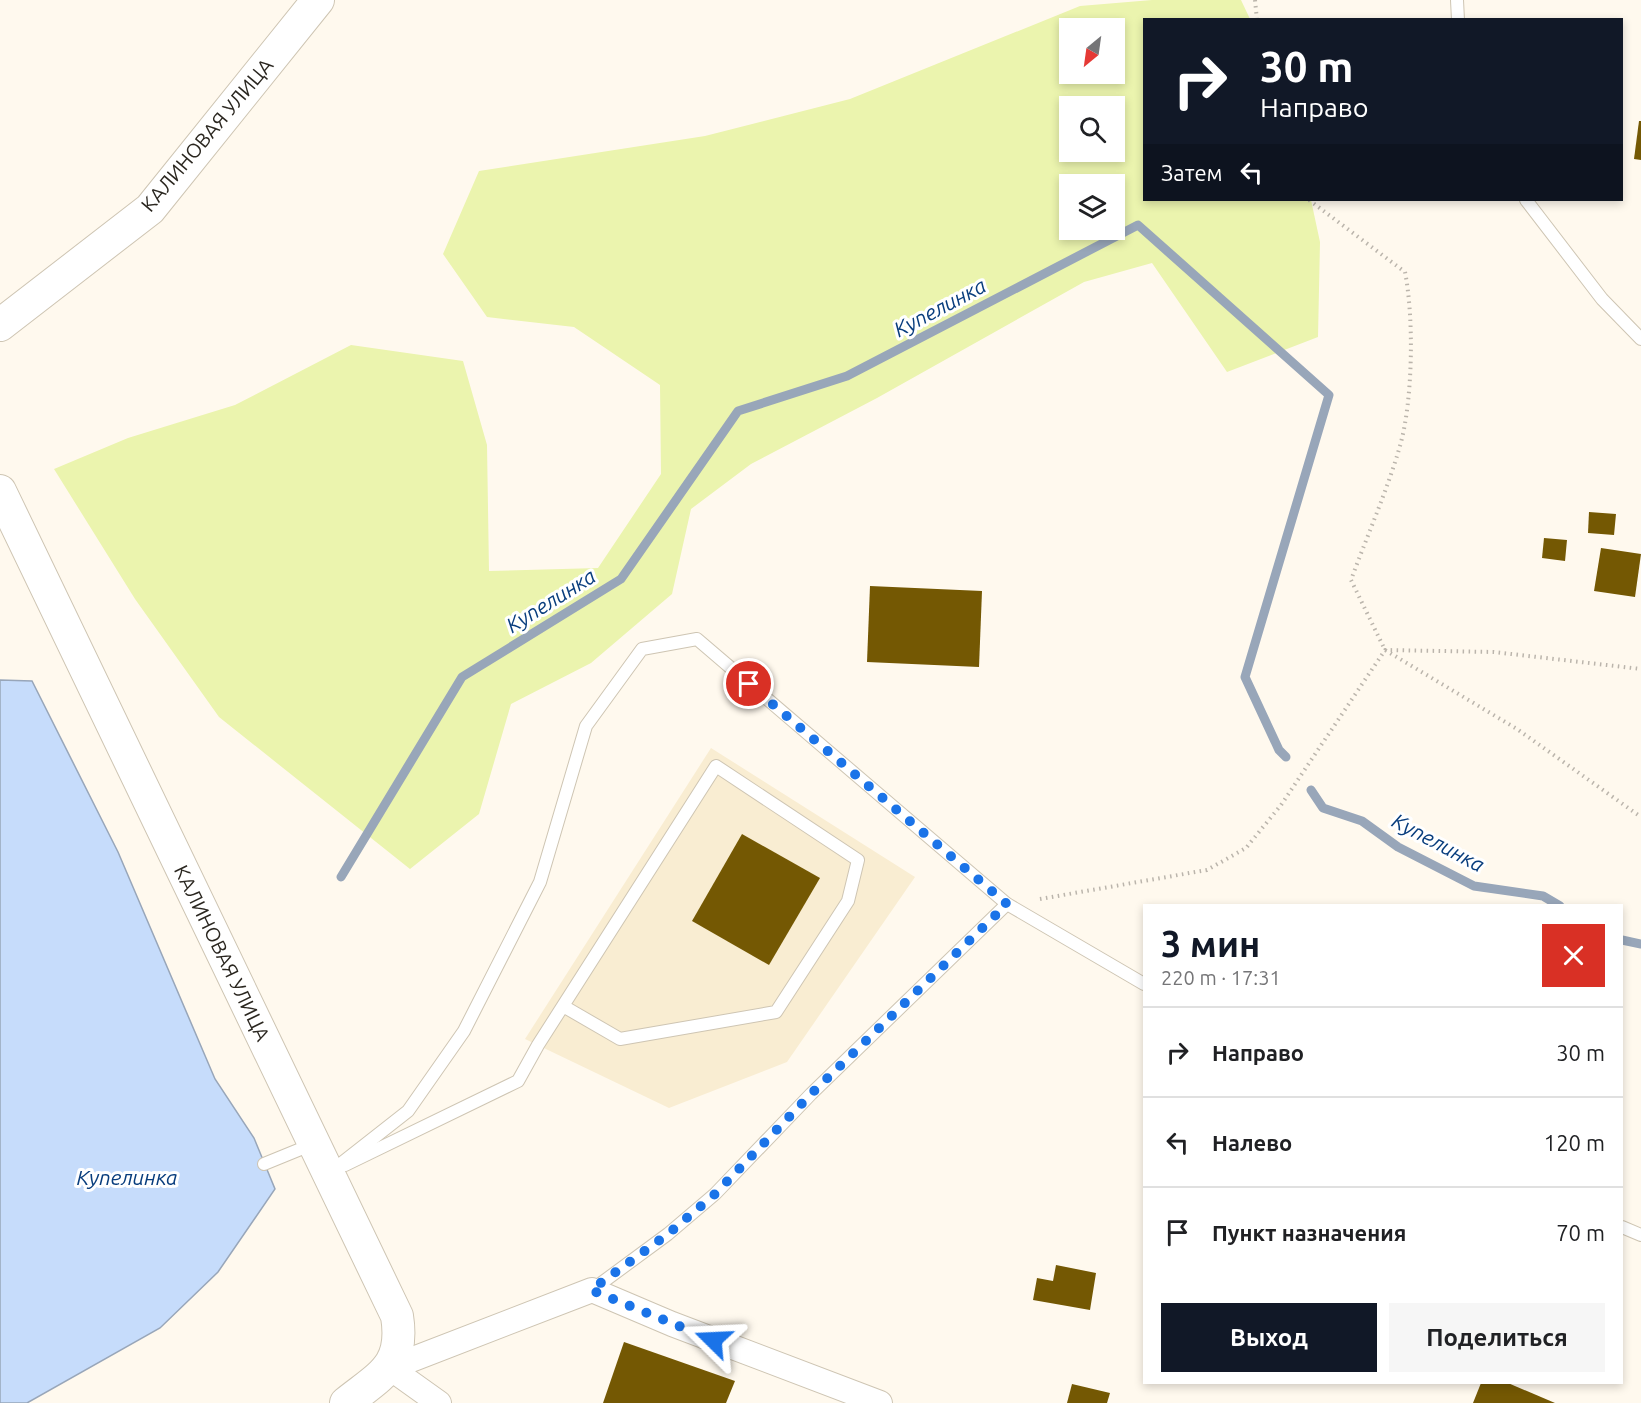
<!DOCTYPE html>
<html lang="ru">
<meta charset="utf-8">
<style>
body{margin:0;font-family:Ubuntu,sans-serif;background:#f6f6f6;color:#202124;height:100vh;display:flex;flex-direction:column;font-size:22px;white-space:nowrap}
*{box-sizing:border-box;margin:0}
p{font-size:20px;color:#757577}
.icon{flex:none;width:33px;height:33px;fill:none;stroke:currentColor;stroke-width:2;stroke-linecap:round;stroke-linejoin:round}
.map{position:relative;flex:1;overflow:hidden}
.side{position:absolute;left:1143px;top:904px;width:480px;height:480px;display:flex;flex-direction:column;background:#fff;border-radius:0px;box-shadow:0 3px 9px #0003}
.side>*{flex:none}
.guide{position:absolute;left:1143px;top:18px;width:480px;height:183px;border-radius:0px;box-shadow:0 3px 9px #0003;background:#111827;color:#fff;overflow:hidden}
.needle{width:39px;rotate:209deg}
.tools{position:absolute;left:1059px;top:18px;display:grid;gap:12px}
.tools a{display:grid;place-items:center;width:66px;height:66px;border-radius:0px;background:#fff;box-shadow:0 3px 9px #0003;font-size:30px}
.pin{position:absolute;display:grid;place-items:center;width:51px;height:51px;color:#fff;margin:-26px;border:3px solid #fff;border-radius:50%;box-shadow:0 2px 6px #0007}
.me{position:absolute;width:66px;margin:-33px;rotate:291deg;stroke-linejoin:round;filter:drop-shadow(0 0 4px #0008)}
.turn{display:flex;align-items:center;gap:21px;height:126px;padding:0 18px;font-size:27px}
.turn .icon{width:78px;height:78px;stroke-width:2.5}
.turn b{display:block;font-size:42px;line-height:51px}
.then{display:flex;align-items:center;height:57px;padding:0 18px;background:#0003;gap:12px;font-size:22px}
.round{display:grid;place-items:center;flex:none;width:63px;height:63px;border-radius:0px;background:#f6f6f6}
.head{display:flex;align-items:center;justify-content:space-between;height:102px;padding:0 18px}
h1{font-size:36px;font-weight:700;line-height:45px;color:#111827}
.primary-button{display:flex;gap:12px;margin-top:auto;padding:12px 18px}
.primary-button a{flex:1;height:69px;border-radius:0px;background:#111827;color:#fff;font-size:24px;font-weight:700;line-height:69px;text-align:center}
.primary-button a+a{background:#f6f6f6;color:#202124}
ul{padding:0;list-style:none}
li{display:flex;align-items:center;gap:18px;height:90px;padding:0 18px;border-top:2px solid #e0e0e0}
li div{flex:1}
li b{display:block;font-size:22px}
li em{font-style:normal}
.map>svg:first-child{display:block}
.built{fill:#f9edd2}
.green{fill:#ebf4ae;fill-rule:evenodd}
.water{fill:#c6dcfb;stroke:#98a6b9;stroke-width:1.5}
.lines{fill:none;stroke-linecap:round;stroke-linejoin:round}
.stream{stroke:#98a6b9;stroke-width:9}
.building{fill:#745803}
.service-casing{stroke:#cec5b3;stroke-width:14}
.minor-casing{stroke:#cec5b3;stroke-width:26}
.tertiary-casing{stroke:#cec5b3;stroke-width:34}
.path{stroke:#bbb5ac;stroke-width:4;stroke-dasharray:1.5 4.5;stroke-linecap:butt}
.service{stroke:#fff;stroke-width:12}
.minor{stroke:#fff;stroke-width:24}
.tertiary{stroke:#fff;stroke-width:32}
.route{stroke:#1a73e8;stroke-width:10;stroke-dasharray:0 18}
.labels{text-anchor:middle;stroke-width:6;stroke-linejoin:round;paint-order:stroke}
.street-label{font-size:20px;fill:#2b2720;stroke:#fff}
.water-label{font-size:21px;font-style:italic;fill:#083d7d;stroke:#fff}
</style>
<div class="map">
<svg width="1641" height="1403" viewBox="0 0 1641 1403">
<rect width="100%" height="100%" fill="#fff9ee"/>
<path class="built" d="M711 748 915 877 787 1062 669 1108 525 1039Z"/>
<path class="green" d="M1152 0H1241L1250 19 1144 20V200H1311L1320 242 1318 337 1227 372 1152 263 1084 282 877 398 751 464 691 509 672 594 591 663 511 704 479 814 410 869 219 717 135 599 54 469 128 438 235 405 351 345 463 361 487 445 489 571 598 568 661 474 660 385 574 327 487 317 443 254 479 171 705 136 850 99 1080 6ZM1070 28H1114V74H1070ZM1070 106H1114V152H1070ZM1070 184H1114V230H1070Z"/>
<path class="water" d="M0 680 32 681 118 852 215 1079 254 1138 275 1189 218 1272 160 1328 27 1403H0Z"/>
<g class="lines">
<g class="stream">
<path d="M1311 790 1323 808 1362 821 1398 847 1474 886 1543 896 1560 906"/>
<path d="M341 877 462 677 621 579 738 411 847 376 1138 225 1329 395 1245 677 1279 750 1286 757"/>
<path d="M1622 940 1641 944"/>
</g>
</g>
<g class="building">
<path d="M1639 121H1641V160L1634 159Z"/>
<path d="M1589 512 1616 514 1614 535 1588 533Z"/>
<path d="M1544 538 1567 540 1565 561 1542 558Z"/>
<path d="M1601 548 1641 554 1635 597 1594 591Z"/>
<path d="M870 586 982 591 979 667 867 662Z"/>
<path d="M742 834 820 878 769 965 692 921Z"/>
<path d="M1056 1265 1096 1273 1090 1310 1033 1300 1037 1278 1053 1281Z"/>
<path d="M624 1342 735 1381 726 1403H603Z"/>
<path d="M1481 1383H1508L1555 1403H1473Z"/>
<path d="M1072 1384 1110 1393 1107 1403H1067Z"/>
</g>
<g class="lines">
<g class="service-casing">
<g id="service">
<path d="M1457 0 1458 20"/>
<path d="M1526 200 1602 299 1641 339"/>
<path d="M264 1164 313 1144"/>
<path d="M345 1165 518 1081 538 1045 716 766 858 860 848 901 776 1012 620 1039 563 1006"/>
<path d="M329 1173 408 1111 464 1031 540 882 586 726 642 649 697 639 1007 904 1144 984"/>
<path d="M1622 1227 1641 1235"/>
<path d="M592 1290 668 1234 715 1194 811 1094 1007 904"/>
</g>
</g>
<g class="minor-casing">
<g id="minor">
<path d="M390 1368 592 1290 672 1324 880 1403"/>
<path d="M390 1368 439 1403"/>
</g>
</g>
<g class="tertiary-casing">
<g id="tertiary">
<path d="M0 325 150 209 318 0"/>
<path d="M0 491 397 1316C405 1366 381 1375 346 1403"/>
</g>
</g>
<g class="path">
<path d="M1255 0 1257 20"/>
<path d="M1309 200 1405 272C1414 318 1413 400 1400 446 1387 491 1367 536 1351 580L1385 650 1517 729 1641 817"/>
<path d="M1040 899 1207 870 1246 848 1281 805 1385 650 1494 652 1641 669"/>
</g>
<use href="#service" class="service"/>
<use href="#minor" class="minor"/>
<use href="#tertiary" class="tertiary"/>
</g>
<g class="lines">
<path class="route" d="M713 1340 591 1290 668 1234 715 1194 811 1094 1007 904 749 684"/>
</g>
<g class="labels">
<g class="street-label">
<text transform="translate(207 135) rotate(-50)" y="7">КАЛИНОВАЯ УЛИЦА</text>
<text transform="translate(222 953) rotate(64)" y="7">КАЛИНОВАЯ УЛИЦА</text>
</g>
<g class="water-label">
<text transform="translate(940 308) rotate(-28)" y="7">Купелинка</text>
<text transform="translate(551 601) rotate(-32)" y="7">Купелинка</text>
<text transform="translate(1438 843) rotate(28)" y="7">Купелинка</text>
<text x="127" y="1185">Купелинка</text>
</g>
</g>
</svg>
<div class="tools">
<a><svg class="needle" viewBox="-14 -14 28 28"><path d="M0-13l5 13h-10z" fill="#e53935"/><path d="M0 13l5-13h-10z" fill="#757577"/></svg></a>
<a><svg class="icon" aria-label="search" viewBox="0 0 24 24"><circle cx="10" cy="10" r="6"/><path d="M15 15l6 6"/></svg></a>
<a><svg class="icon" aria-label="layers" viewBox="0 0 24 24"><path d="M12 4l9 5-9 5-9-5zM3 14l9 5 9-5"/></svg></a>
</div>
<div class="pin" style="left:749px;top:684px;background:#d93025"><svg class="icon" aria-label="arrive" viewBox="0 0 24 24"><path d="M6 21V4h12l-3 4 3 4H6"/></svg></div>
<svg class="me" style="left:713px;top:1340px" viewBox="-20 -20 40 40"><path d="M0-17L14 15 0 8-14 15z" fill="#1a73e8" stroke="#fff" stroke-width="4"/></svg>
<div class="guide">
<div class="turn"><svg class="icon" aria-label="right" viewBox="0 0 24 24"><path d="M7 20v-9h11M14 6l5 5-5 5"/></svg><div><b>30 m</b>Направо</div></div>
<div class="then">Затем<svg class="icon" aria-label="left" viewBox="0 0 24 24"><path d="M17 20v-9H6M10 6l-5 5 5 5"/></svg></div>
</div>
<section class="side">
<div class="head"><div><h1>3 мин</h1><p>220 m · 17:31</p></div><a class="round" style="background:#d93025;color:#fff"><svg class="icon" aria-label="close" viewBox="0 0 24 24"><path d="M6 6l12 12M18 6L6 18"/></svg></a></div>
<ul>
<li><svg class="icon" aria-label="right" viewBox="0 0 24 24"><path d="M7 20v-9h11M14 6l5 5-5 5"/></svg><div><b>Направо</b></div><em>30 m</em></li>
<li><svg class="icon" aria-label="left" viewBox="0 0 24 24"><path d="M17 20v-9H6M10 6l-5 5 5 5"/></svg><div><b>Налево</b></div><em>120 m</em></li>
<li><svg class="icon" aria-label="arrive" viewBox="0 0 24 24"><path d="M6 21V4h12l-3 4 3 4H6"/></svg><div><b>Пункт назначения</b></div><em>70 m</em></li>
</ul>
<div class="primary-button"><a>Выход</a><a>Поделиться</a></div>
</section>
</div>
